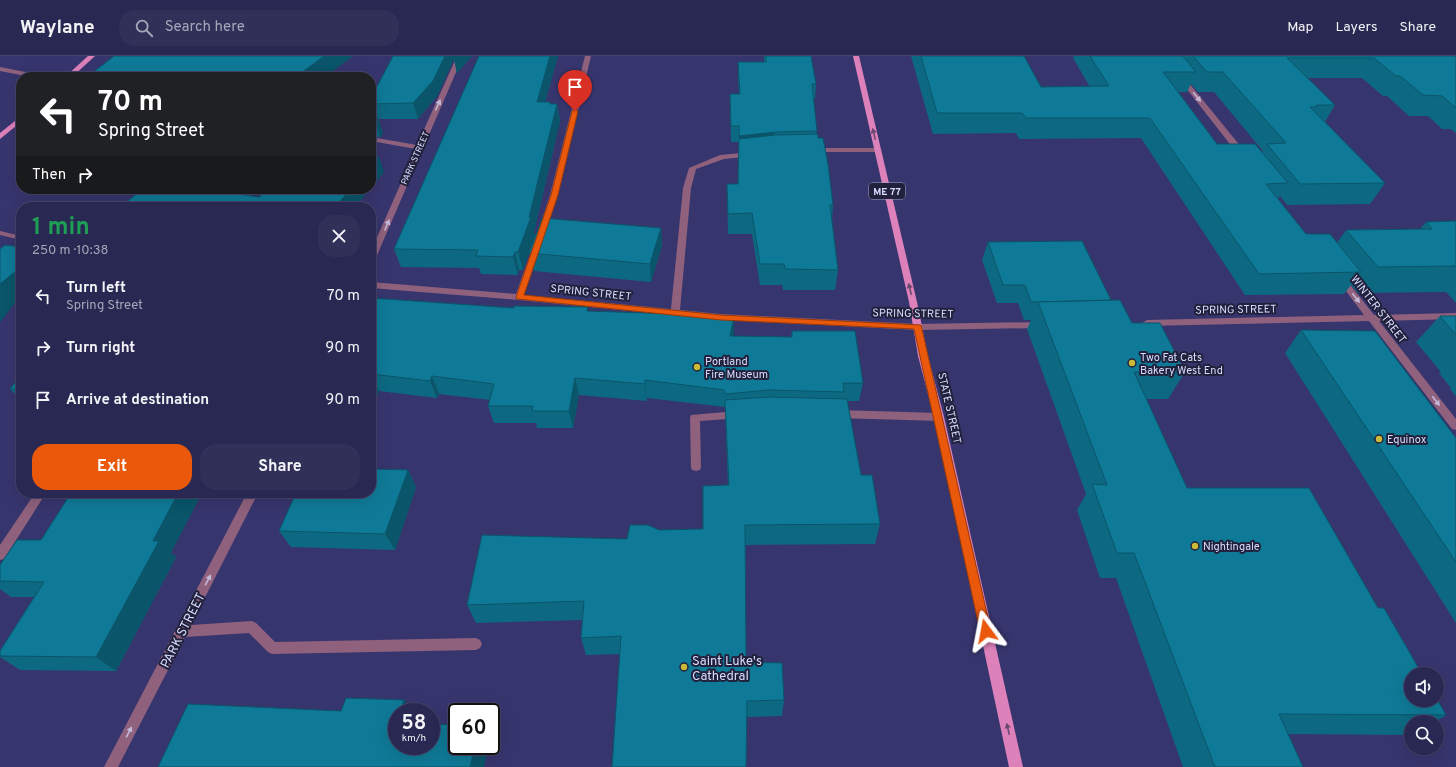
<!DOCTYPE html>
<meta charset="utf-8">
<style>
body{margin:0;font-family:Overpass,sans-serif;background:#313059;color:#f1f3f6;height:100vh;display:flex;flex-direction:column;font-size:15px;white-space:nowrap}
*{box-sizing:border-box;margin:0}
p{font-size:13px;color:#a5a6b8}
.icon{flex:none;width:22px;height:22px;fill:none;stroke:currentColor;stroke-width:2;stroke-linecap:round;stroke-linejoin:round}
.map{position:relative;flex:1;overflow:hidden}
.sheet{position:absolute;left:16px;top:146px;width:360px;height:296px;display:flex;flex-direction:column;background:#292852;border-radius:16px;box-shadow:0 4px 16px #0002,0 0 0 1px #454469}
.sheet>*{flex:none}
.hud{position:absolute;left:16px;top:16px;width:360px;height:122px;border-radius:16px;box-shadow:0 4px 16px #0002,0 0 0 1px #454469;background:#202124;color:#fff;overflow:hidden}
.tools{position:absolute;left:1404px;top:611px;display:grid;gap:8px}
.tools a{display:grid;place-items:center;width:40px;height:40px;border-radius:50%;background:#292852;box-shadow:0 4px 16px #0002,0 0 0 1px #454469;font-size:20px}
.speed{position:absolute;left:388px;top:647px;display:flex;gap:8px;font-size:20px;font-weight:700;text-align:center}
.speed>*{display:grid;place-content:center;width:52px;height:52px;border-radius:50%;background:#292852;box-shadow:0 4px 16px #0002,0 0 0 1px #454469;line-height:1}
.speed small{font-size:10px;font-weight:400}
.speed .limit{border:2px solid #111;border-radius:6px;background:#fff;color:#111}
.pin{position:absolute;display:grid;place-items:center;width:34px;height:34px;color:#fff;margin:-41px -17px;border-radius:50% 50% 50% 0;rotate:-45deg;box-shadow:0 0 4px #0007}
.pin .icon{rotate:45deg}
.me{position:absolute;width:44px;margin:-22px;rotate:347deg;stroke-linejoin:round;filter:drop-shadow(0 0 3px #0008)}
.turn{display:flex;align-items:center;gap:14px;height:84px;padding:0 16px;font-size:18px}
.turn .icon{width:52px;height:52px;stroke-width:2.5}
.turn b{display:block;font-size:28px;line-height:34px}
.then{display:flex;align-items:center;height:38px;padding:0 16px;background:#0003;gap:8px;font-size:15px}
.round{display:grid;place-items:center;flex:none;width:42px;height:42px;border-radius:16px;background:#313059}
.head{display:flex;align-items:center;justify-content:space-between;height:68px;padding:0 16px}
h1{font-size:24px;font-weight:700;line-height:30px;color:#1e9e55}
.action{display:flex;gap:8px;margin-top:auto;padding:8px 16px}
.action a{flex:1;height:46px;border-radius:16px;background:#ea580c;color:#fff;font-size:16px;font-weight:700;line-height:46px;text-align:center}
.action a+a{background:#313059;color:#f1f3f6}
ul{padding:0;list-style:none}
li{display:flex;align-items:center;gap:12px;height:52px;padding:0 16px}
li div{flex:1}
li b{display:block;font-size:15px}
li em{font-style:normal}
header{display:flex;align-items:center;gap:24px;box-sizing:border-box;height:56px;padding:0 20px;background:#292852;border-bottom:1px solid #454469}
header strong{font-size:19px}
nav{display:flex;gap:22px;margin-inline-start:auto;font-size:14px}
.search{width:280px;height:36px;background:#313059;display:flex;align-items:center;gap:10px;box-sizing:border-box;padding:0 14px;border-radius:16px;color:#a5a6b8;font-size:15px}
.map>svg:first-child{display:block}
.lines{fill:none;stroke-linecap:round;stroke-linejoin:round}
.minor{fill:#8f617d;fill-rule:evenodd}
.major{fill:#dd81bb;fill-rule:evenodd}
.wall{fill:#0d6982;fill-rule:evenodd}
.shaded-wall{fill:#0a556a}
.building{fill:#0f7a97;stroke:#0a556a}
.oneway{fill:#c3b7d8}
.oneway2{fill:#6c476e}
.route{fill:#ea580c;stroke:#983908}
.poi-dot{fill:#c9ba3a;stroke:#21213b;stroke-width:1.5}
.labels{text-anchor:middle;stroke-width:4;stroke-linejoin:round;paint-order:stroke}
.far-street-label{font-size:9px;fill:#d9dcff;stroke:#21213b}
.shield{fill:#21213b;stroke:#a2a4c4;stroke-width:1}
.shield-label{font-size:10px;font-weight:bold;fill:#d9dcff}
.street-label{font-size:11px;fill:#d9dcff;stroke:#21213b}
.poi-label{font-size:11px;fill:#d9dcff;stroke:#21213b;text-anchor:start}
.near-street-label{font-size:13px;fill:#d9dcff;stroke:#21213b}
.near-poi-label{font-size:13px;fill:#d9dcff;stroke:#21213b;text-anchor:start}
</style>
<header>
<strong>Waylane</strong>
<div class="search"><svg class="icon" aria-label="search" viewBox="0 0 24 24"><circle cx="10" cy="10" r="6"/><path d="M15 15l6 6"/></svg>Search here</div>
<nav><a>Map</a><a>Layers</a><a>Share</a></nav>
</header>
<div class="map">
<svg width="1456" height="711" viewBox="0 0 1456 711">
<rect width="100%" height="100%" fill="#37356e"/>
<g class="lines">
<g class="minor">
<path d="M457 0H463L375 204 371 207V195L416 93 371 85V81L417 89Z"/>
<path d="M585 0H591L558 139 546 176 542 178 538 176 550 139Z"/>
<path d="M1161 0H1167L1246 97V101H1240Z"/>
<path d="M0 11 41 19 44 21H31L0 15Z"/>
<path d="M809 92H878L882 94 878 96H812L808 94Z"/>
<path d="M752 96H755V100L724 103 696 113 691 132 680 254 721 258 918 268 1041 266 1046 269 1041 272 918 274 721 264 519 244 371 232V226L516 238 532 193 536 190 540 193 524 239 671 253 683 132 689 112 720 99Z"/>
<path d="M0 175 21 180V184L0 179Z"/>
<path d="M1341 220 1344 221 1374 259 1456 257V263L1379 265 1456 363V374L1452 373 1369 265 1147 270 1142 267 1147 264 1364 259 1337 223Z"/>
<path d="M837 354 939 357 943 358 944 361 943 364 939 365 837 362 833 361 832 358 833 355Z"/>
<path d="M737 355 741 356 742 359 741 362 700 365 701 411 700 414 696 415 692 414 691 411 690 362 691 359Z"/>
<path d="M35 437H46L4 503 0 504V489Z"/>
<path d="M247 437H258L191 569 252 565 256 567 275 586 476 582 480 584 482 588 480 592 476 594 272 598 268 596 249 577 185 581 118 711H104Z"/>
</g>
<g class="major">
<path d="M88 0H95L72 21H65Z"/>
<path d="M853 0H859L917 246 928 300 944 361 1023 711H1009L934 361 918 300 909 246Z"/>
<path d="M21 60V66L0 83V77Z"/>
</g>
</g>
<g class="wall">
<path d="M393 0H472L457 17 454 3 437 40 418 63H378L383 77 380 81 372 80 375 87 371 91V42Z"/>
<path d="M479 0H558L545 46 551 48H557L560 65 534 176 535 179 523 214H519L518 219 481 218 479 212 401 211 394 193Z"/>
<path d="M764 0H811L816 28 815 43H813L817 75 816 78 833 149 832 164 838 214 835 234H783L782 229H760L752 178H728L727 128H738L739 86H731L730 38H739L738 21V6H764Z"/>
<path d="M911 0H1024L1041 31H1090L1073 2 1074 0H1456V77L1451 73H1442L1428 60H1409L1387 40H1383L1362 22H1307L1335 49 1325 66 1385 127 1370 148 1287 149 1280 140 1278 143 1306 178 1337 187 1346 174 1420 173 1426 166 1456 165V247L1446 236 1358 237 1351 229 1344 238 1245 239 1141 82 1019 83 1016 77 933 78ZM1191 28 1198 36H1214L1263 95 1262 96 1217 88 1178 36H1187Z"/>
<path d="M661 172 662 190 651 226 534 215 529 197Z"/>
<path d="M988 186 1111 244 1132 267 1185 316 1168 343H1146L1187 432 1378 552 1446 659 1435 666H1411V679H1410L1288 678 1303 711H1183L1116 522H1100L1077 454 1086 438 1027 273 1031 264H1024L1018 247H997L982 204Z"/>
<path d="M371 242 514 252 589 255 734 278 733 280 791 281 792 275 863 327 859 345H847L861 419 880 468 875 488 745 489 746 606 784 644 782 660 747 661 620 598 586 599 581 582 583 564 476 567 467 549 627 483 659 474 703 473 728 429 725 351 647 342V345L579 339 573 372H537L536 367H494L488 350 490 344 439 338 437 342 379 335 371 356Z"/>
<path d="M1440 260H1456V340L1450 333 1451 332 1439 317 1441 316 1416 286Z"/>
<path d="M1301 274 1456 382V567L1285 297Z"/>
<path d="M21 319V344L10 333Z"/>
<path d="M408 414 416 431 395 494 291 491 279 475Z"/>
<path d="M171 497 176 501 116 615 20 614 0 601V595L34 541H11L0 533V509Z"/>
</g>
<g class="shaded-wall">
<path d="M324 0H353L325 21H301L300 18Z"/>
<path d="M445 0H472L457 17 454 3 437 40 418 63 413 47Z"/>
<path d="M550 0H558L540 63 537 46Z"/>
<path d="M550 46 553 63 557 48 560 65 534 176 535 179 523 214 518 196Z"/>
<path d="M378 62 383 77 380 81 375 66Z"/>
<path d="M775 76 774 92 739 96V80Z"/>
<path d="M371 78 375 87 371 91Z"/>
<path d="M374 93 377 103 379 101 384 116 371 132V97Z"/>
<path d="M351 133H370L355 151H335Z"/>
<path d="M661 172 662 190 651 226 650 208Z"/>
<path d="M515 196 519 214 518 219 513 201Z"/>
<path d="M21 211V242L16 246 0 266V228Z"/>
<path d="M734 260V278L730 298V280Z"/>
<path d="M371 319 379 335 371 356Z"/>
<path d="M432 320 439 338 437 342 430 325Z"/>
<path d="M575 322 579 339 573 372 569 355Z"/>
<path d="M645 324 647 342V345L645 328Z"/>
<path d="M408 414 416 431 395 494 385 478Z"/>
<path d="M178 437H202L171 497 176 501 116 615 96 601 153 485Z"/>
<path d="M404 644 413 656H400Z"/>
<path d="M475 690H489L484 711H470Z"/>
</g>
<g class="building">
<path d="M114 0H324L300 18 314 21H87Z"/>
<path d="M393 0H445L433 25 413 47 371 48V42Z"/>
<path d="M479 0H550L537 46H550V48H557L529 161H531L518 196H515L513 201 476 200 478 194 394 193Z"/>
<path d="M766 0H811L816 28H812L817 75 775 76 739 80V70H731L730 38H740L738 6H766Z"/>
<path d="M921 0H1024L1041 31 1109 30 1090 0H1183L1196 16H1163L1217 88H1255L1288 127 1266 128 1306 178H1330L1361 216 1259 218 1150 62H1026L1022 57H937Z"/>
<path d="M1193 0H1456V52L1442 40 1423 39 1400 20H1396L1374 2H1287L1335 49H1316L1317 51H1310L1385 127 1300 128 1267 88 1286 87 1223 16H1207Z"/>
<path d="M371 56 378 62 375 66H371Z"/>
<path d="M818 78V82H823L828 108 833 149H830L838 214 785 213 784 208H760L752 157 728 158 727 128H738L739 83 775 79Z"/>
<path d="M371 93H374L371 97Z"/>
<path d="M371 100 379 101 371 110Z"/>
<path d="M143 133H202L259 141 268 133H351L335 151H120Z"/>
<path d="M542 162 661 172 650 208 529 197Z"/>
<path d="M1456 165V210L1378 211 1346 174 1432 173 1426 166Z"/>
<path d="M1082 185 1111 244 1031 246 1025 229H1003L988 186Z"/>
<path d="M5 189 21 191V211L0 228V193Z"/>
<path d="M371 242 514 252V250L588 251 587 255 734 260 730 280 792 281V275H855L863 327H843L844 336 769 334 725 338 724 334 645 324V328L575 322 569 355H532L533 350H488L494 328 432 320 430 325 371 318Z"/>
<path d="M1120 244 1132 267H1160L1185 316H1134L1187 432H1309L1378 552H1384L1422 618H1411V644H1437V643L1446 659 1279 658 1303 711H1215L1134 497H1117L1092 428 1107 429 1038 246Z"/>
<path d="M1440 260H1456V279Z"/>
<path d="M1301 274 1375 275 1456 382V506Z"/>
<path d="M21 319V333H10Z"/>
<path d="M769 341 847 343 861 419H872L880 468 745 469 746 606 782 607 784 644 747 645 746 711H612L621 580 581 582 584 545 467 549 482 479 627 483 630 469H648L659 474 703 473V430L729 429 725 344Z"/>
<path d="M371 413 408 414 385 478 279 475 296 437H371Z"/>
<path d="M71 437H178L153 485H159L96 601 0 600V595L44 526 0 525V509L17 484H41Z"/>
<path d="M346 642 404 644 400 656H397V690H431V668L457 669V690H475L470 711H158L188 648 341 655Z"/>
</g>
<defs><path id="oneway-solid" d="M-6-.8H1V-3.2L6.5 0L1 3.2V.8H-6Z"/></defs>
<g class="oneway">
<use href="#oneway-solid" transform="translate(1197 41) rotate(51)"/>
<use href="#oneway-solid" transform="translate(438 49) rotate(-66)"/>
<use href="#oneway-solid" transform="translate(387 169) rotate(-67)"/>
<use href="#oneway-solid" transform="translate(1356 242) rotate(52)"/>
<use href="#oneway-solid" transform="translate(1436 345) rotate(52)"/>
<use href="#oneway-solid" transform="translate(208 524) rotate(-63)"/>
<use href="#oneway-solid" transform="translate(129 676) rotate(-63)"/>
</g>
<g class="oneway2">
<use href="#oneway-solid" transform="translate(874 78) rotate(-103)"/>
<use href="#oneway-solid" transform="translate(910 233) rotate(-103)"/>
<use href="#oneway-solid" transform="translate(1008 673) rotate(-103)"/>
</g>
<path class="route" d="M575 53 578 55 558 139 524 239 721 259 921 269 991 575 989 578 986 580 982 578 980 575 914 273 721 264 517 243 516 241 551 139 572 55Z"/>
<g class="poi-dot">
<circle cx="1132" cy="307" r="4"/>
<circle cx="697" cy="311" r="4"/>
<circle cx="1379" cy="383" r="4"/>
<circle cx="1195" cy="490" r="4"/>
<circle cx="684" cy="611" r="4"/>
</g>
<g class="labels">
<g class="far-street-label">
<text transform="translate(415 102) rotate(-66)" y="3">PARK STREET</text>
</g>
<rect class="shield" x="869" y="127" width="36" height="16" rx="3"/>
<g class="shield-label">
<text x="887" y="139">ME 77</text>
</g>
<g class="street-label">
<text transform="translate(591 236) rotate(6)" y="4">SPRING STREET</text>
<text transform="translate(1236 253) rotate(-1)" y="4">SPRING STREET</text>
<text transform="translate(1379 253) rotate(52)" y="4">WINTER STREET</text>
<text transform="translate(913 257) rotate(1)" y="4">SPRING STREET</text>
<text transform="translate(950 352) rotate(77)" y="4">STATE STREET</text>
</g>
<g class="poi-label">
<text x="1140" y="305">Two Fat Cats<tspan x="1140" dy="13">Bakery West End</tspan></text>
<text x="705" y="309">Portland<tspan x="705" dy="13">Fire Museum</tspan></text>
<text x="1387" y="387">Equinox</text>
<text x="1203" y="494">Nightingale</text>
</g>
<g class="near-street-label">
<text transform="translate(182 574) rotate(-63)" y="5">PARK STREET</text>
</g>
<g class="near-poi-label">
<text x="692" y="609">Saint Luke's<tspan x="692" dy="15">Cathedral</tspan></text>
</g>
</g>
</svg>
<div class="tools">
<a><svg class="icon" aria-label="sound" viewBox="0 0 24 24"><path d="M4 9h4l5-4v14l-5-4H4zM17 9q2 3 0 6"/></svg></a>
<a><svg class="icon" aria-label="search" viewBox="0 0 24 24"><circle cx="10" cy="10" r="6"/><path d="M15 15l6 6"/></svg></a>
</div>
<div class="speed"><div>58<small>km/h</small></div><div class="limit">60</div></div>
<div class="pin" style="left:575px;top:55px;background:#d93025"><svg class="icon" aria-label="arrive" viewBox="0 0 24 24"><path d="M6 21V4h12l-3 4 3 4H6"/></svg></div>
<svg class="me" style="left:986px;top:575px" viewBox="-20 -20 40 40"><path d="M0-17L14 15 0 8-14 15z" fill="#ea580c" stroke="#fff" stroke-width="4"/></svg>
<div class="hud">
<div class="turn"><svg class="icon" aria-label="left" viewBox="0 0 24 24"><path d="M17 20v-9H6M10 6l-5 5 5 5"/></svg><div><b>70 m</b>Spring Street</div></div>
<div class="then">Then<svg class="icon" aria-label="right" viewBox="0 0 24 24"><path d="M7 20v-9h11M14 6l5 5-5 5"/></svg></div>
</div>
<section class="sheet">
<div class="head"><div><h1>1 min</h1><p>250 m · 10:38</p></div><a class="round"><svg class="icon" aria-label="close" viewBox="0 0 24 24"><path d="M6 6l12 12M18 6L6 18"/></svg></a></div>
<ul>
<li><svg class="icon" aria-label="left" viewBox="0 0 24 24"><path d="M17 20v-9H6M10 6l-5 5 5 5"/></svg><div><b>Turn left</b><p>Spring Street</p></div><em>70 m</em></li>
<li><svg class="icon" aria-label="right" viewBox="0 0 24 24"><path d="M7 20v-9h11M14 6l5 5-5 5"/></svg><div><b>Turn right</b></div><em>90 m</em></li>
<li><svg class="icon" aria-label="arrive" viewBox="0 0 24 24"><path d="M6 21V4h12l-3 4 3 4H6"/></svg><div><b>Arrive at destination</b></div><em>90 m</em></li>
</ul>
<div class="action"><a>Exit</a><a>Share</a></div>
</section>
</div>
